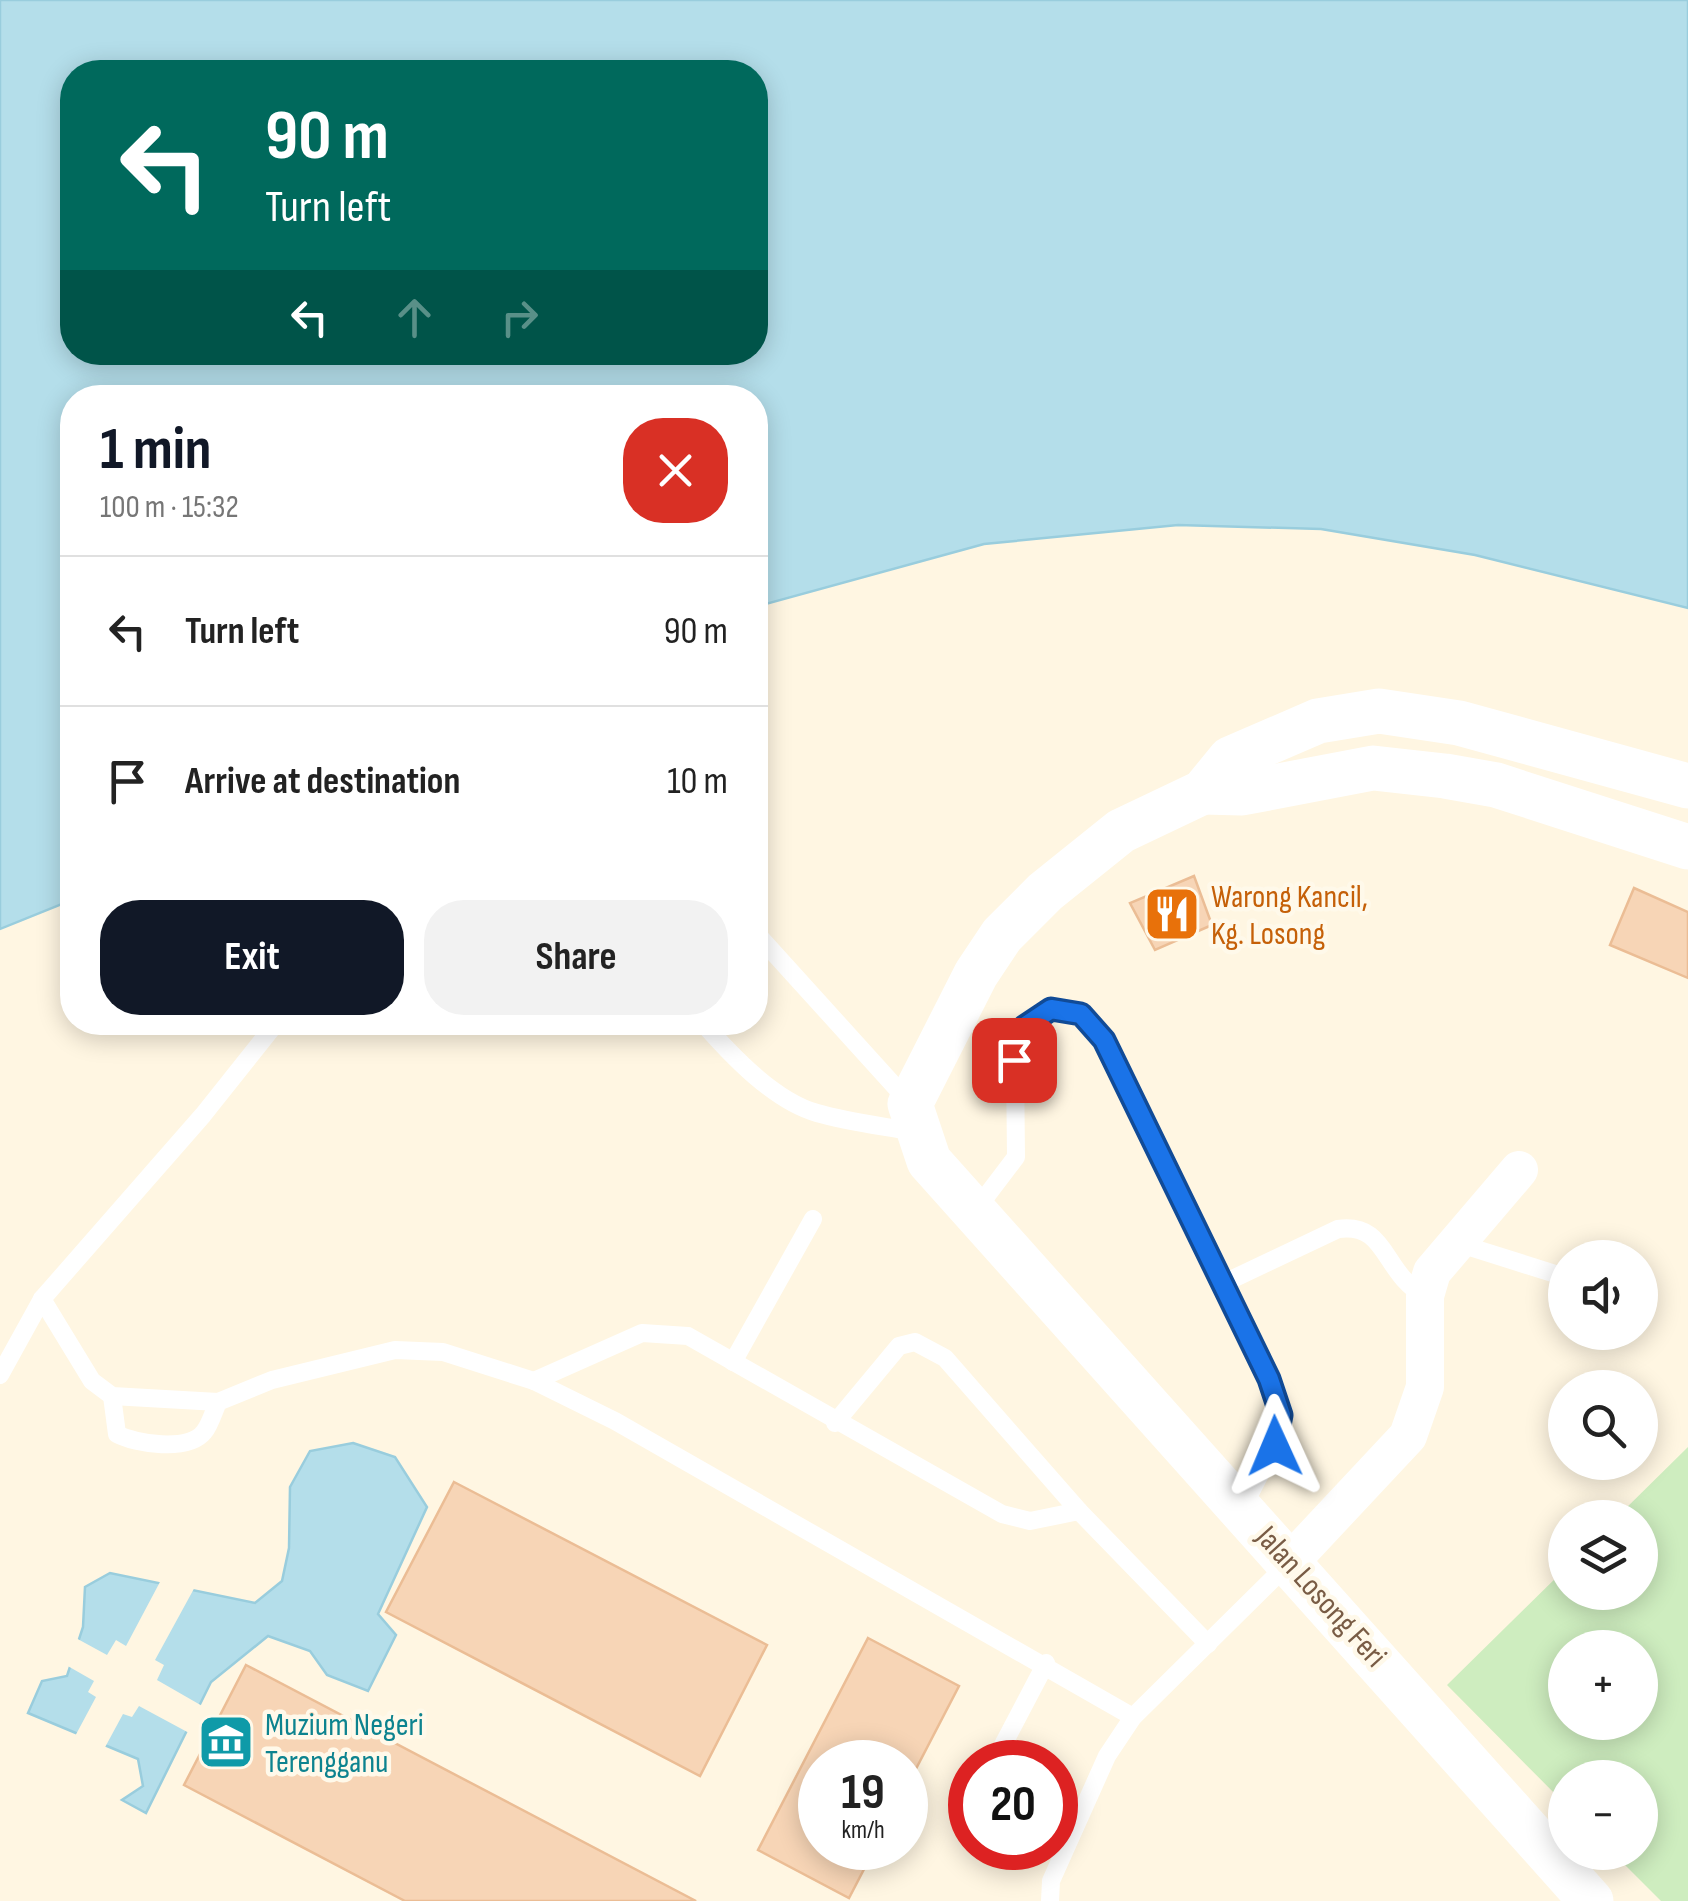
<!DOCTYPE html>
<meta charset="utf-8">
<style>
body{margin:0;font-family:"Sofia Sans Condensed",sans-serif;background:#f2f2f2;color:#222;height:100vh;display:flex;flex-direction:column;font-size:38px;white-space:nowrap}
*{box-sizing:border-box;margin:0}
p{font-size:32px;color:#767676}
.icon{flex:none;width:55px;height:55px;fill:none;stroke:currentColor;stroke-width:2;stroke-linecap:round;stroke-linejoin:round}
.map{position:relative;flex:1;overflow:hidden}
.side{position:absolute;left:60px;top:385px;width:708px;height:650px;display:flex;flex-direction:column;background:#fff;border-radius:40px;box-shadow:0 5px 25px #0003}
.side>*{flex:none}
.guide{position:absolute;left:60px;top:60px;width:708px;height:305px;border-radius:40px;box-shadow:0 5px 25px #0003;background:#00695c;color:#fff;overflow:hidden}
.buttons{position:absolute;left:1548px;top:1240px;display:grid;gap:20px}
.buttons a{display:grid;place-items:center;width:110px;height:110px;border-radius:50%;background:#fff;box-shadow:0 5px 25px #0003;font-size:50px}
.speed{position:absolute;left:798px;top:1740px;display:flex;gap:20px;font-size:50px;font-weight:700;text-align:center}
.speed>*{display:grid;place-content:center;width:130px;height:130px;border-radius:50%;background:#fff;box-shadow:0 5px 25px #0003;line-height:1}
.speed small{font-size:25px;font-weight:400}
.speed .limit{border:15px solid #d22;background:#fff;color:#111}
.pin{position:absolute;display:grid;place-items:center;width:85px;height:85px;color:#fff;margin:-42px;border-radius:20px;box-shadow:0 5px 15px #0006}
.me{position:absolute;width:110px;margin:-55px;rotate:359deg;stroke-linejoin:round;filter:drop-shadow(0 0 8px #0008)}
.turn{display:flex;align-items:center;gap:35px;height:210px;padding:0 40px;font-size:45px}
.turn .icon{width:130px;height:130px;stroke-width:2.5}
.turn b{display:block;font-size:70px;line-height:85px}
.lanes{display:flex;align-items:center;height:95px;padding:0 40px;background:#0003;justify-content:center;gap:50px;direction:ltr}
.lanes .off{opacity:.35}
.round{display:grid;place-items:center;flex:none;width:105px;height:105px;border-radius:40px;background:#f2f2f2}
.overview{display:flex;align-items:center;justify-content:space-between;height:170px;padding:0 40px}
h1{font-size:60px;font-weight:700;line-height:75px;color:#111827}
.primary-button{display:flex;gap:20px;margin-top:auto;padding:20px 40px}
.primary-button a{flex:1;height:115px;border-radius:40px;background:#111827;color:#fff;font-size:40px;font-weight:700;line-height:115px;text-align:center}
.primary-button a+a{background:#f2f2f2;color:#222}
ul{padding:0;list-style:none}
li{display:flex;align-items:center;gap:30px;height:150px;padding:0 40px;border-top:2px solid #e0e0e0}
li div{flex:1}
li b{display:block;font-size:38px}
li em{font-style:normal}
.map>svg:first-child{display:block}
.green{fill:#ceedbf;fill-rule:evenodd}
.water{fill:#b4deea;stroke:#99cddd;stroke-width:2.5;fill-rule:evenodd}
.pier{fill:#fff6e2}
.building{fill:#f7d5b6;stroke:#ebbd95;stroke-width:2.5}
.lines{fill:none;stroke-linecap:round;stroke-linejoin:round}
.service{stroke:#fff;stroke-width:18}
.minor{stroke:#fff;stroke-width:38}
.tertiary{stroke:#fff;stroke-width:45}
.route-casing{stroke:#114b97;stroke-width:25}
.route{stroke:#1a73e8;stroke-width:18}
.labels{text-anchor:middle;stroke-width:9;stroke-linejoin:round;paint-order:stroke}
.food-label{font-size:32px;fill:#c56008;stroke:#fff9ea;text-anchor:start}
.street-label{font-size:32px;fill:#795c45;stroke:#fff9ea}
.culture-label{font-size:32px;fill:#0d838f;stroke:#fff9ea;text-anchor:start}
</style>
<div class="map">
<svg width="1688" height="1901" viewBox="0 0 1688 1901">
<rect width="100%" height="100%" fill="#fff6e2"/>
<path class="green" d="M1688 1447V1901H1661L1613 1853 1640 1852V1778H1565V1804L1447 1685 1565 1569V1592H1640V1518L1617 1517ZM1565 1648H1640V1722H1565Z"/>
<g class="water">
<path d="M0 0H1688V608L1475 555 1321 529 1178 525 984 544 755 607V398H72V900L0 929ZM72 72H755V352H72Z"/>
<path d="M353 1443 395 1457 427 1507 378 1614 396 1635 368 1691 327 1675 310 1651 268 1636 211 1682 146 1813 122 1800 143 1786 138 1759 28 1713 42 1681 67 1676 83 1627 85 1587 110 1573 255 1603 282 1581 289 1548 290 1487 310 1451Z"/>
</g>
<path class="pier" d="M161 1580 196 1585 155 1660 164 1665 157 1680 204 1707 191 1734 139 1706 132 1717 123 1714 103 1751 73 1740 96 1697 88 1692 94 1681 66 1665 74 1637 107 1655 116 1640 126 1646Z"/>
<g class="building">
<path d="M1194 876 1212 925 1155 950 1130 903Z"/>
<path d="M1634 888 1688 912V978L1610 945Z"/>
<path d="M454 1482 767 1645 700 1776 386 1612Z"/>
<path d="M868 1638 959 1686 905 1790V1762H820V1848H875L849 1898 758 1850Z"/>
<path d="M246 1665 696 1901H405L184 1785Z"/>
</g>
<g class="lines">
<g class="service">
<path d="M755 932 909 1102"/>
<path d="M702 1022C731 1055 774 1101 817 1113 848 1122 883 1126 915 1132"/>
<path d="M975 1211 1016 1157 1015 1060 1024 1027 1051 1009 1081 1014 1103 1040 1224 1283 1281 1415 1275 1445 1243 1507"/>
<path d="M1457 1243 1565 1277"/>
<path d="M1224 1283 1338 1229C1388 1222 1382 1273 1425 1296"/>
<path d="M42 1299 92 1381 112 1396 218 1402 272 1380 395 1350 443 1352 534 1381 615 1421 1133 1717"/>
<path d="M733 1362 813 1219"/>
<path d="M0 1375 42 1299 203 1115 277 1022"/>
<path d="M534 1381 642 1333 688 1336 1002 1514 1030 1521 1079 1511 1208 1644"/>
<path d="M112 1396 117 1434C136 1444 188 1452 204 1432 210 1425 214 1411 218 1402"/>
<path d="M835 1423 899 1346 915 1342 945 1358 1079 1511"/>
<path d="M994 1762 1046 1663"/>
<path d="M969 1810 970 1808"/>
<path d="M1050 1901 1051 1881 1107 1756 1133 1717 1290 1562"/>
</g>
<path class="minor" d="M1291 1561 1408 1436 1425 1387V1296L1432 1272 1519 1170"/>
<g class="tertiary">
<path d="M1203 792 1242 793 1373 768 1445 776 1496 785 1688 847"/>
<path d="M1591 1901 929 1161 910 1104 976 974 1002 935 1045 892 1121 831 1203 792 1230 759 1318 721 1379 711 1459 723 1688 786"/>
</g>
</g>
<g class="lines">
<g class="route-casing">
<path id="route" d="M1014 1060 1024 1027 1051 1009 1081 1014 1104 1040 1269 1379 1281 1415 1275 1446"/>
</g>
<use href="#route" class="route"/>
</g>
<defs>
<g id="restaurant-square" transform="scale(2.875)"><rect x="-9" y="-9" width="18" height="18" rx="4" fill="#e8710a" stroke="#fff9ea"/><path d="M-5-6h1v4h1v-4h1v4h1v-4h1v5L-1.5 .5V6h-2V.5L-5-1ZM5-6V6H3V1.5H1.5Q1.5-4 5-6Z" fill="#fff"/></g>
<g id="museum-square" transform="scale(2.875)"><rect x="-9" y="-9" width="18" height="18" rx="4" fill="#0f9aa8" stroke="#fff9ea"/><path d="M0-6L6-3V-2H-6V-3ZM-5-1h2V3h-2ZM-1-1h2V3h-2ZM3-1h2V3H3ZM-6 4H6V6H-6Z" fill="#fff"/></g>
</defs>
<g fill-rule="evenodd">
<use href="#restaurant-square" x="1172" y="914"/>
<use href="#museum-square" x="226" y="1742"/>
</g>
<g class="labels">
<g class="food-label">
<text x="1211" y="907">Warong Kancil,<tspan x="1211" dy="37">Kg. Losong</tspan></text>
</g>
<g class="street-label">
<text transform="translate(1322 1596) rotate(48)" y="11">Jalan Losong Feri</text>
</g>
<g class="culture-label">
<text x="265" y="1735">Muzium Negeri<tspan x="265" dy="37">Terengganu</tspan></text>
</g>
</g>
</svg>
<div class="buttons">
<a><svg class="icon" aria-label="sound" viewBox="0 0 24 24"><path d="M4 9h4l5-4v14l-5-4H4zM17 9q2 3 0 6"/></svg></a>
<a><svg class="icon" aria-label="search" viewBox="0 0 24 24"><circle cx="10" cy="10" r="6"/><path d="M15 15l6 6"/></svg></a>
<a><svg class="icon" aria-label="layers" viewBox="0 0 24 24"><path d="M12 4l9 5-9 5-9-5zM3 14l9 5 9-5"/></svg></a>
<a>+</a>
<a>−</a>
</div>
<div class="speed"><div>19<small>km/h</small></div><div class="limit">20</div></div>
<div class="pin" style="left:1014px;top:1060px;background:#d93025"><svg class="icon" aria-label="arrive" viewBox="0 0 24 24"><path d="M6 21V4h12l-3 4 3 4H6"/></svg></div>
<svg class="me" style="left:1275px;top:1446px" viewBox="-20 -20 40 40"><path d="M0-17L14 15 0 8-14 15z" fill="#1a73e8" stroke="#fff" stroke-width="4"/></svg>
<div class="guide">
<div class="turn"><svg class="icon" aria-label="left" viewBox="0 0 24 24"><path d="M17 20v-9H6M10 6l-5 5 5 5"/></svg><div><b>90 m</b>Turn left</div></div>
<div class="lanes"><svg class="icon" aria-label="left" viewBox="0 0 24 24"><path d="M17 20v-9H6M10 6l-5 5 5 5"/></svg><svg class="icon off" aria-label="ahead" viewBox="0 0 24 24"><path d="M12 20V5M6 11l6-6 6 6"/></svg><svg class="icon off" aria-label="right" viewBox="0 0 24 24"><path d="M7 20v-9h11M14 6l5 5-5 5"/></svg></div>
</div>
<section class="side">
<div class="overview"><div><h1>1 min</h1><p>100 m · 15:32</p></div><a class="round" style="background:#d93025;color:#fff"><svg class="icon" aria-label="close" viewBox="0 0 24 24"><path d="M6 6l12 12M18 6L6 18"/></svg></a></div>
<ul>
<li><svg class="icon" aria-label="left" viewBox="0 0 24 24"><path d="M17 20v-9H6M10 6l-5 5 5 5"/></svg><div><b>Turn left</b></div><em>90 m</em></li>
<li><svg class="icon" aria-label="arrive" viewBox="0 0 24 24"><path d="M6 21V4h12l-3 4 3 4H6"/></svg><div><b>Arrive at destination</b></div><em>10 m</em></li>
</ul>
<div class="primary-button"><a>Exit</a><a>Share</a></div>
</section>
</div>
